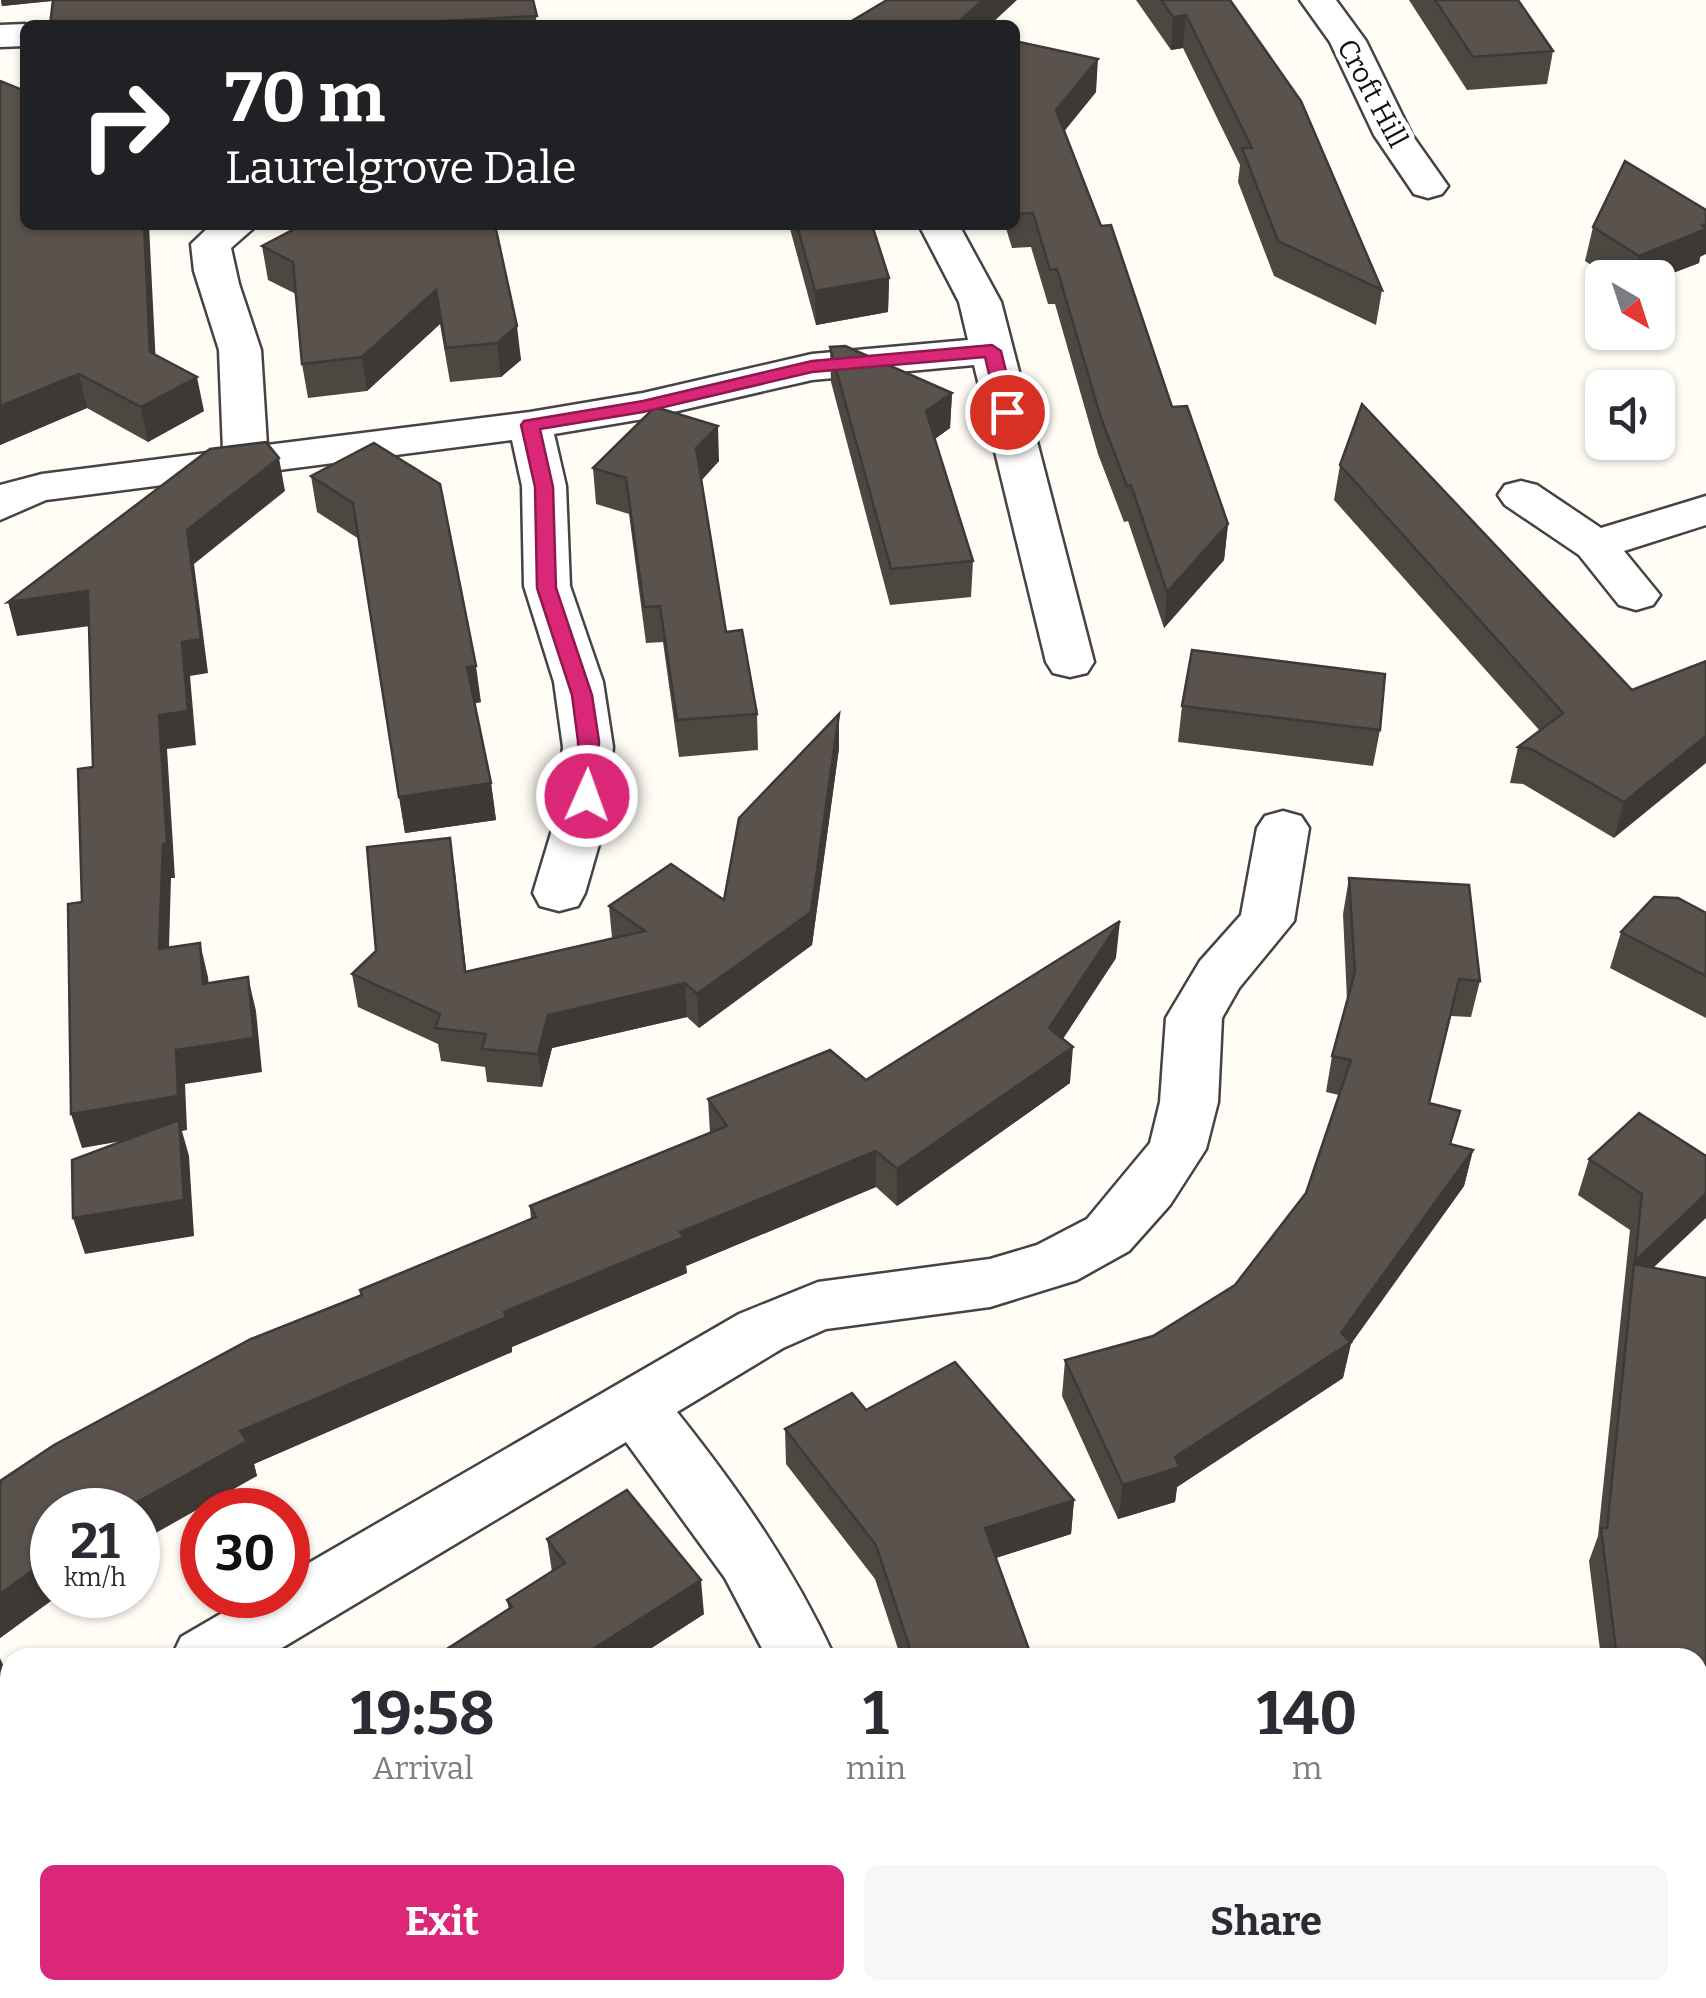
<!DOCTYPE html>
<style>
body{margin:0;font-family:Bitter,serif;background:#f7f7f7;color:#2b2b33;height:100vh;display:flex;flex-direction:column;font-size:38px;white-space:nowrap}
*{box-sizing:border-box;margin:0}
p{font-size:32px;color:#7c7c81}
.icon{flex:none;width:55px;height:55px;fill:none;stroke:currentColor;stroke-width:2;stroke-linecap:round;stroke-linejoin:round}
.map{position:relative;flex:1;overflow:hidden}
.panel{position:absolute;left:0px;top:1648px;width:1708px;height:352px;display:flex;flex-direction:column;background:#fff;border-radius:30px 30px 0 0;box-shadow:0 2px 8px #0004}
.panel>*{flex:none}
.top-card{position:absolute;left:20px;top:20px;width:1000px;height:210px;border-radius:15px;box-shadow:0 2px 8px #0004;background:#202124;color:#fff;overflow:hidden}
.needle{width:65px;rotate:141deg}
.fabs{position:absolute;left:1585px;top:260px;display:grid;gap:20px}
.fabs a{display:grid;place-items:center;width:90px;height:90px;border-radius:15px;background:#fff;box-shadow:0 2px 8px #0004;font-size:50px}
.speed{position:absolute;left:30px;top:1488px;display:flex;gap:20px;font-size:50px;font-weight:700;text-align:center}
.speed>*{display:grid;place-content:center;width:130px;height:130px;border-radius:50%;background:#fff;box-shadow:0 2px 8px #0004;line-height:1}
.speed small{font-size:25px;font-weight:400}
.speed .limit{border:15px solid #d22;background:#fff;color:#111}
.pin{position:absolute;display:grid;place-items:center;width:85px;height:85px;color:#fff;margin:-42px;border:5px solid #fff;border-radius:50%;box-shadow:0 2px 10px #0007}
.me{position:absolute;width:110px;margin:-55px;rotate:2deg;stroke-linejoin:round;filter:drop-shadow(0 0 8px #0008)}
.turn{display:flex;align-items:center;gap:35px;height:210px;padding:0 40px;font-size:45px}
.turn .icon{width:130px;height:130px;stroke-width:2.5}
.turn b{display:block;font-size:70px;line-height:85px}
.eta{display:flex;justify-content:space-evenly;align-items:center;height:170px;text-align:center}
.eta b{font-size:60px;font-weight:700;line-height:70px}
.button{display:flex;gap:20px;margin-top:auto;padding:20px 40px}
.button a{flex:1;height:115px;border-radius:15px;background:#db2777;color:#fff;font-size:40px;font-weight:700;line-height:115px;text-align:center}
.button a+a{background:#f7f7f7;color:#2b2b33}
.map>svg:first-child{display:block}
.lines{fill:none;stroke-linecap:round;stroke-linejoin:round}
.street-casing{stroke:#444;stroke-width:5}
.street{fill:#fff;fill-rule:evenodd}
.wall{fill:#4d4742}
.shaded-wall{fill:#3f3936}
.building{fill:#5a524d;stroke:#3f3936;stroke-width:2.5}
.route{fill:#db2777;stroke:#8e194d;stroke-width:2.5}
.labels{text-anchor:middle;stroke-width:10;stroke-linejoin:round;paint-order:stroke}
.far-street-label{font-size:28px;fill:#111;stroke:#fff}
</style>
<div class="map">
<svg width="1706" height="1998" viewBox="0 0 1706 1998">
<rect width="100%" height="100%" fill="#fffdf5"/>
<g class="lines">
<g class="street-casing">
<g id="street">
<path d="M1300 0H1336L1366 41 1412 135 1448 186 1442 194 1428 198 1414 194 1374 135 1330 42Z"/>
<path d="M25 24 28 25H25V46L0 47V25Z"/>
<path d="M211 225H257L231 248 239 284 261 350 267 445 530 412 643 393 812 354 968 340 959 302 919 225H959L1001 302 1094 662 1087 673 1070 677 1053 673 1046 662 974 365 812 380 643 419 554 434 566 486 570 586 603 682 613 747 606 820 585 893 578 906 559 911 540 906 533 893 555 820 563 747 554 682 524 586 522 486 512 440 46 500 0 520V485L42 474 223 451 219 350 194 271 191 244Z"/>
<path d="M1521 481 1537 485 1601 528 1706 496V525L1624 551 1660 595 1653 605 1636 610 1619 605 1579 555 1505 505 1498 495 1505 485Z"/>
<path d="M1283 811 1301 816 1309 828 1294 921 1239 988 1222 1018 1218 1102 1206 1149 1170 1205 1129 1251 1077 1280 990 1307 826 1329 783 1348 677 1412C739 1490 793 1567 835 1658H767L725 1578 626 1442 265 1658H171L181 1637 253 1595H288V1575L739 1314 818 1282 990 1259 1037 1245 1087 1219 1150 1143 1160 1102 1166 1018 1200 961 1241 915 1257 828 1265 816Z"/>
<path d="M10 1817V1896L0 1900V1821Z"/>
<path d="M790 1990H868L871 1998H793Z"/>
</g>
</g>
<use href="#street" class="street"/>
</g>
<g class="wall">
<path d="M1 0H533L537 25H50L53 1 2 6Z"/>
<path d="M1136 0H1230L1382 290 1376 325 1274 276 1238 182 1240 165 1183 48 1171 50Z"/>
<path d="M1409 0H1518L1553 51 1547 84 1467 90Z"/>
<path d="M1015 41 1096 92 1064 131 1172 407 1228 524 1224 560 1164 628 1128 521 1124 522 1098 454 1055 304H1048L1031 247 1012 248 1005 225H1015Z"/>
<path d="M25 91 155 355 204 411 148 442 87 408 0 445Z"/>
<path d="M495 225 521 360 501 377 450 382 440 324 367 391 308 398 302 364 296 294 268 280 262 246Z"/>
<path d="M789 225H872L889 278 888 312 816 325Z"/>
<path d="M1593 227 1700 257 1699 263 1658 278H1611L1585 261Z"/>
<path d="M830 347 952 393 950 428 935 439 973 561 971 597 890 605 831 382Z"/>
<path d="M374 443 481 702 475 703 491 783 496 820 405 833 359 539 317 512 311 476Z"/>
<path d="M719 461 702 480 726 632 757 714 758 750 679 757 663 642 646 643 629 514 596 504 593 468Z"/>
<path d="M1340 465 1632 690 1706 661 1614 838 1523 784 1510 783 1518 747 1540 731 1334 500Z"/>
<path d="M1182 706 1380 730 1373 766 1178 742Z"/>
<path d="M839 748 812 945 699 1028 687 1017 552 1048 542 1087 487 1082 485 1067 441 1061 438 1044 358 1007 352 974 376 951 450 838 466 971 612 938 609 906 724 900Z"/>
<path d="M1349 878 1480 981 1471 1017 1451 1016 1429 1103 1452 1144 1473 1150 1464 1186 1350 1344 1343 1378 1177 1487 1175 1502 1118 1519 1062 1396 1065 1360 1153 1336 1235 1285 1306 1193 1339 1095 1326 1092 1332 1056 1347 1000 1343 914Z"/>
<path d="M1706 913V1018L1610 968 1621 932Z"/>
<path d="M1116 958 1063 1039 1070 1083 897 1206 876 1187 686 1266 687 1273 512 1347V1352L254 1464 257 1476 138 1510 52 1595H59L0 1638V1481L361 1295 360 1290 531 1220 530 1206 710 1133 708 1099 866 1080Z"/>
<path d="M1639 1113 1654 1268 1706 1278V1998H1632L1630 1990H1698V1658H1601L1589 1561 1598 1536 1630 1230 1578 1195 1589 1159Z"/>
<path d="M866 1410 1074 1500 1071 1534 996 1558 1032 1658H901L875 1579 786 1464 785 1429Z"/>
<path d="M547 1539 704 1614 636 1658H433L509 1610 507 1600 552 1572Z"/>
<path d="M242 1990H303L297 1998H254Z"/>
<path d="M490 1990H672L679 1998H497Z"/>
<path d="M1110 1990H1350L1349 1994 1343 1998H1116Z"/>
</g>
<g class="shaded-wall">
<path d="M1 0H59L2 6Z"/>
<path d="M983 0H1017L990 25H955Z"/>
<path d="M1186 15 1183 48 1171 50 1173 17Z"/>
<path d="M1098 59 1096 92 1054 144 1056 110Z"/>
<path d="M1706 224V254L1700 257 1699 263 1658 279V278H1634L1639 256Z"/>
<path d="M144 225H149L157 386 150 352Z"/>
<path d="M889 278 888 312 816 325 815 291Z"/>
<path d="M436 290 440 324 367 391 362 357Z"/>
<path d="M517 326 521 360 501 377 497 343Z"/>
<path d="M79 374 87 408 0 445V406Z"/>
<path d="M197 377 204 411 148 442 141 407Z"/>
<path d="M952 393 950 428 925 446 926 411Z"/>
<path d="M718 426 719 461 698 483 696 448Z"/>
<path d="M279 458 285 491 194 564 208 673 190 676 196 745 167 749 175 878H171L168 983 159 949 163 844 159 715 182 642 187 530Z"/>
<path d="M1228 524 1224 560 1164 628 1167 592Z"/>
<path d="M88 591 97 625 17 636 8 602Z"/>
<path d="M476 666 481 702 472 704 467 667Z"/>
<path d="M839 714V748L812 945 699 1028 697 994Z"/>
<path d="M1706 736V763L1614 838 1624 802Z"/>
<path d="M491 783 496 820 405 833 399 797Z"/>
<path d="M450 838 455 871 470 1005 465 972Z"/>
<path d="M1120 921 1116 958 1046 1064 1049 1028Z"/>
<path d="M200 943 208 977 212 1018 203 984Z"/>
<path d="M248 977 256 1011 262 1072 185 1084 187 1130 182 1131 189 1156 194 1236 85 1254 73 1218 180 1131 82 1148 71 1114 176 1050Z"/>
<path d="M685 983 687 1017 552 1048 542 1087 538 1054 548 1015Z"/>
<path d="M1073 1047 1070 1083 897 1206V1169Z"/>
<path d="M1473 1150 1464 1186 1351 1344 1343 1378 1177 1487 1175 1502 1118 1519 1123 1485 1341 1333Z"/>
<path d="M876 1151V1187L686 1266 687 1273 512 1347V1352L254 1464 257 1476 138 1543V1510H123L240 1431 680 1232Z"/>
<path d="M1706 1194V1218L1632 1288 1634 1264 1623 1297 1635 1261Z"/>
<path d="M1074 1500 1071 1534 983 1562 985 1528Z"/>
<path d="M52 1556V1595H59L0 1638V1594Z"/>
<path d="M701 1580 704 1614 636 1658H579Z"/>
<path d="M0 1658 9 1678 0 1685Z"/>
<path d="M274 1990H303L297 1998H277Z"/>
<path d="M1321 1990H1350L1349 1994 1343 1998H1319Z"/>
</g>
<g class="building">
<path d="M53 0H533L537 16 446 21 448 25H50Z"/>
<path d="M887 0H983L955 25H845Z"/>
<path d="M1161 0H1230L1301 101 1382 290 1278 241 1242 148H1252L1186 15 1173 17Z"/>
<path d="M1435 0H1518L1553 51 1473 57Z"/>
<path d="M1015 41 1098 59 1056 110 1101 226 1111 225 1172 407 1187 406 1228 524 1167 592 1131 485 1127 486 1101 418 1057 269 1050 270 1033 213 1015 214Z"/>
<path d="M0 81 25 91V225H144L150 352 197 377 141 407 79 374 0 406Z"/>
<path d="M1625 161 1706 210V224L1702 225 1706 229 1639 256 1593 227Z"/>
<path d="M302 225H495L517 326 497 343 446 348 436 290 362 357 302 364 293 262 262 246Z"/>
<path d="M797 225H872L889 278 815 291Z"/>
<path d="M845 346 952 393 926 411 973 561 891 569 830 347Z"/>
<path d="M1362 404 1632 690 1706 661V736L1624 802 1531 749 1518 747 1563 713 1340 465Z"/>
<path d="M655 407 718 426 696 448 726 632 742 630 757 714 677 720 660 606 644 607 626 478 593 468Z"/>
<path d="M266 442 279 458 187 530 201 639 182 642 188 711 159 715 167 844H163L159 949 200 943 203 984 248 977 254 1038 176 1050 178 1096 71 1114 68 904 82 902 78 769 93 767 88 591 8 602 210 449Z"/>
<path d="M374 443 440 484 476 666 467 667 491 783 399 797 353 503 311 476Z"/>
<path d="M1192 650 1385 674 1380 730 1182 706Z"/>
<path d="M839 714 811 912 697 994 685 983 548 1015 538 1054 482 1049 486 1034 435 1028 440 1014 352 974 376 951 367 847 450 838 465 972 645 931 609 906 671 864 724 900 739 818Z"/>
<path d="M1349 878 1469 885 1480 981 1459 979 1429 1103 1460 1111 1450 1144 1473 1150 1341 1333 1351 1342 1175 1457 1180 1467 1123 1485 1065 1360 1153 1336 1235 1285 1306 1193 1351 1060 1332 1056 1355 972Z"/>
<path d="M1654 897 1678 898 1706 913V976L1621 932Z"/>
<path d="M1120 921 1049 1028 1073 1047 897 1169 876 1151 680 1232 684 1237 504 1312 507 1317 240 1431 247 1441 123 1510H52V1556L0 1594V1481L54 1445 251 1339 362 1295 360 1290 536 1217 530 1206 727 1126 708 1099 830 1050 866 1080Z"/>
<path d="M1639 1113 1706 1156V1194L1635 1261 1642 1194 1589 1159Z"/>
<path d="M179 1120 184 1200 73 1218 72 1160Z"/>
<path d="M1634 1264 1706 1278V1975H1698V1658H1617L1601 1528H1607Z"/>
<path d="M955 1362 1074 1500 985 1528 1032 1658H913L876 1545 785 1429 852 1393 866 1410Z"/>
<path d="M627 1490 701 1580 579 1658H433L512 1607 507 1600 565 1563 547 1539Z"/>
<path d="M509 1990H672L679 1998H516Z"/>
<path d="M1138 1990H1323L1330 1998H1144Z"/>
</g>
<path class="route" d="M992 345 1001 351 1016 412 1007 417 998 412 985 357 812 372 643 412 540 429 553 487 556 588 592 695 599 741 597 796 594 801H579L578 741 572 695 537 588 535 487 521 425 524 421 643 401 812 361Z"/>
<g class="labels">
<g class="far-street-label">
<text transform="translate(1373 93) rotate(62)" y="10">Croft Hill</text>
</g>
</g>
</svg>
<div class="fabs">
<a><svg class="needle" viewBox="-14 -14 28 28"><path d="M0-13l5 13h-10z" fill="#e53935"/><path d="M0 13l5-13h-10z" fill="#7c7c81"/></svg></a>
<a><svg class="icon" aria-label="sound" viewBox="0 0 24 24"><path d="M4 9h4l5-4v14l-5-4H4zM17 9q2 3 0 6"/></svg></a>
</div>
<div class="speed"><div>21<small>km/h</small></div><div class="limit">30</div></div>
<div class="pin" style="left:1007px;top:412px;background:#d93025"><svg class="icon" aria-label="arrive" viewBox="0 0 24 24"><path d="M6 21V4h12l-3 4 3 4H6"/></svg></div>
<svg class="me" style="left:587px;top:796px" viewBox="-20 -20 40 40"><circle r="17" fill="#db2777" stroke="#fff" stroke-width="3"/><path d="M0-11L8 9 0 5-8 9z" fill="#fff"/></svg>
<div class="top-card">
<div class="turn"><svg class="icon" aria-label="right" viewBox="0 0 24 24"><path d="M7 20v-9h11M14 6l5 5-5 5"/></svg><div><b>70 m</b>Laurelgrove Dale</div></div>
</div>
<section class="panel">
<div class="eta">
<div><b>19:58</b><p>Arrival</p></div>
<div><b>1</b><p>min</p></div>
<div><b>140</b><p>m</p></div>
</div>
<div class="button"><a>Exit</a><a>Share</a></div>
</section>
</div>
